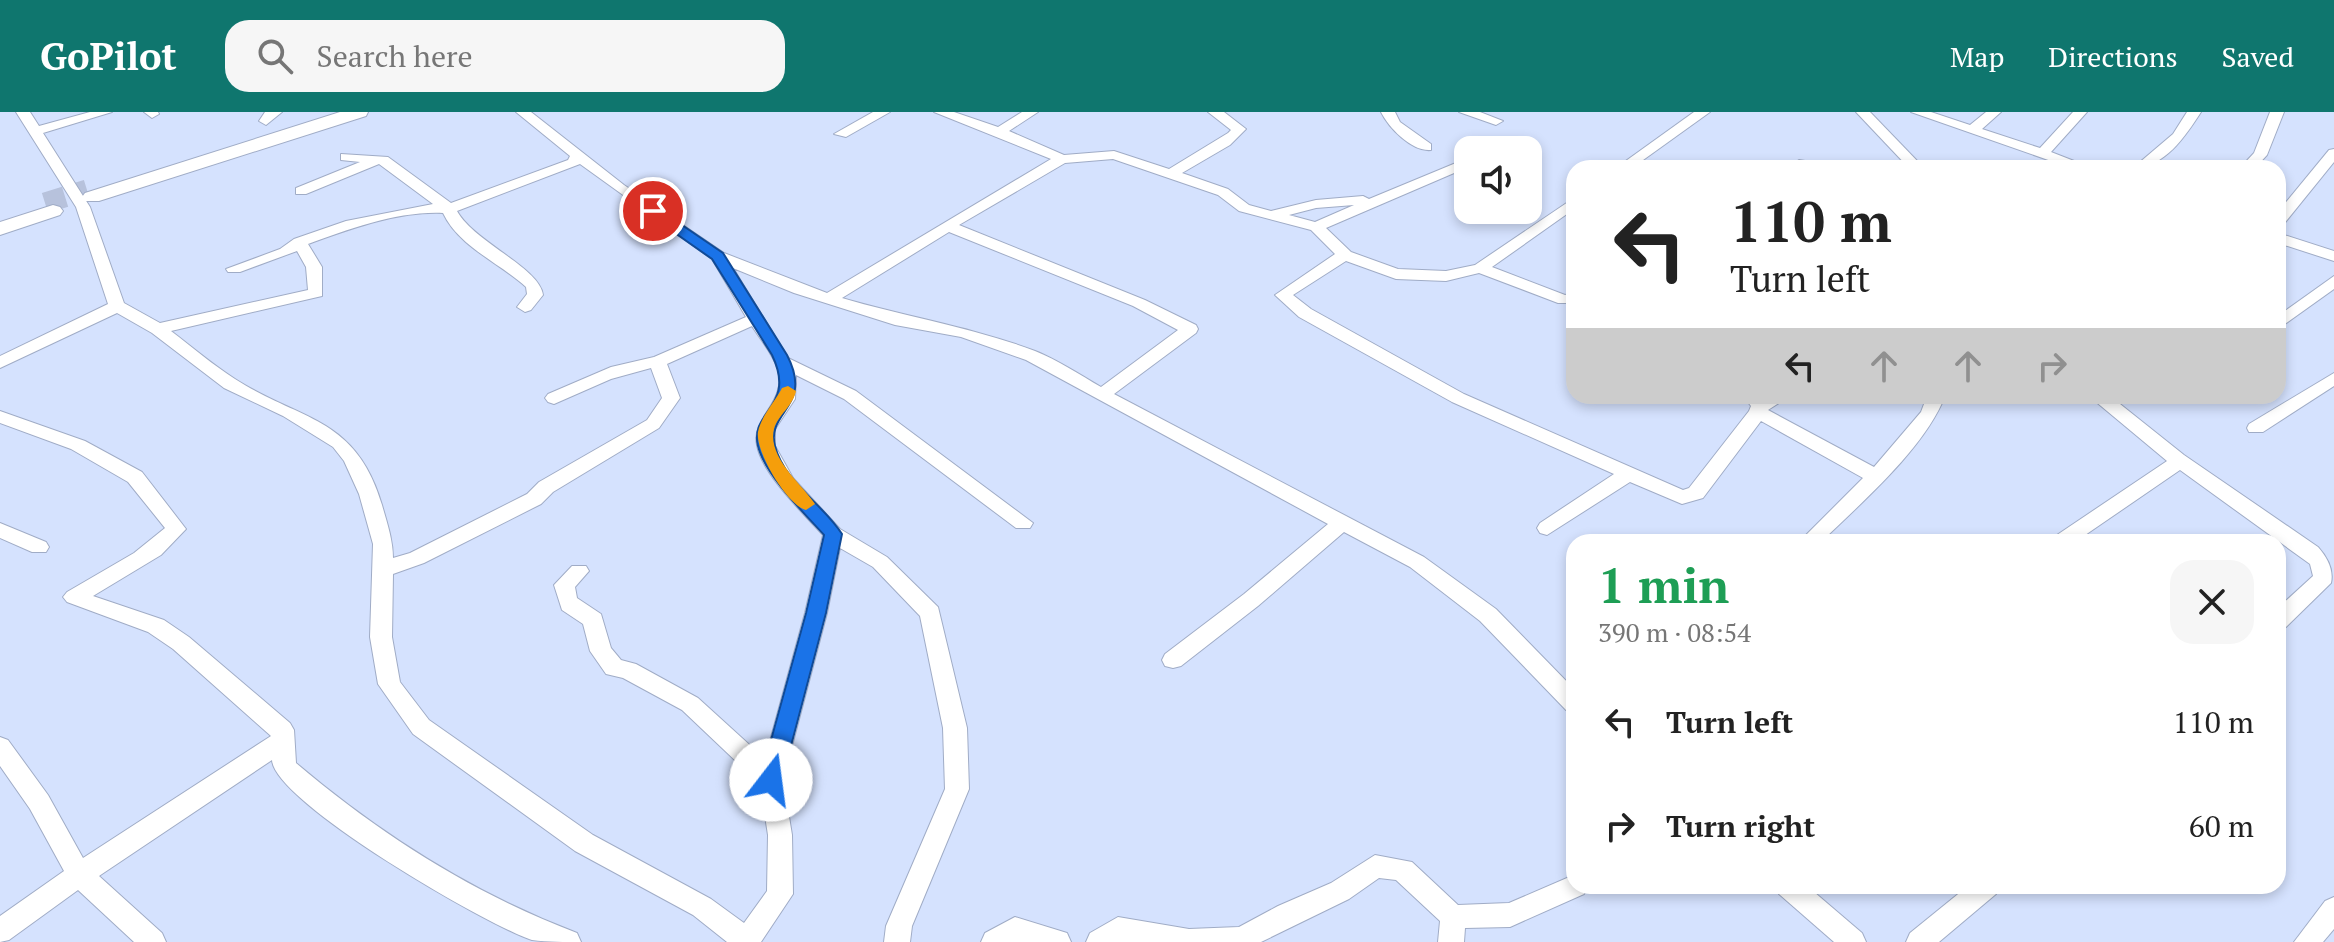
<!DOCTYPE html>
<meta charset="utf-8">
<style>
body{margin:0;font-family:"PT Serif",serif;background:#f6f6f6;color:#222;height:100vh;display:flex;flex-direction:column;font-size:30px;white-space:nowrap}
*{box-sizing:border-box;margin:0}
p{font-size:26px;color:#767676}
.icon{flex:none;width:44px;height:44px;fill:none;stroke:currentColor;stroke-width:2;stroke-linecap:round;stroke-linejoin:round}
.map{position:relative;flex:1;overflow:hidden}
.sheet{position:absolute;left:1566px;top:422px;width:720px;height:360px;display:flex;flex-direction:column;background:#fff;border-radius:24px;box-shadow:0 4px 12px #0003}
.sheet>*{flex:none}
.guide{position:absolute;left:1566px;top:48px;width:720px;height:244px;border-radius:24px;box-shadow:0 4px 12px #0003;background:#fff;color:#222;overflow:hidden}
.tools{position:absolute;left:1454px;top:24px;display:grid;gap:16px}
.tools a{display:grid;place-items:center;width:88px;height:88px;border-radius:16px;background:#fff;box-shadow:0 4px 12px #0003;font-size:40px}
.pin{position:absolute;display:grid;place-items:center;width:68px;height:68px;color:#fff;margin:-34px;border:4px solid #fff;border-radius:50%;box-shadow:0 2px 8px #0007}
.me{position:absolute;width:88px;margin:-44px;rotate:15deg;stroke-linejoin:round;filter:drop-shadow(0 0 6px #0008)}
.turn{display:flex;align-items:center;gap:28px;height:168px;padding:0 32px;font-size:36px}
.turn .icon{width:104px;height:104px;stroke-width:2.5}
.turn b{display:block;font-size:56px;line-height:68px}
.lanes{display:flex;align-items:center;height:76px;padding:0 32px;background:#0003;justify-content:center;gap:40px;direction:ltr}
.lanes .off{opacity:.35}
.round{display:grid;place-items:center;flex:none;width:84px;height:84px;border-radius:24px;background:#f6f6f6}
.overview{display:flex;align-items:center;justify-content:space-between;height:136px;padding:0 32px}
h1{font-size:48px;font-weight:700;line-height:60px;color:#1e9e55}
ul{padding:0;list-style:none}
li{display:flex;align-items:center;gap:24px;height:104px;padding:0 32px}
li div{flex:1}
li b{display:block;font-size:30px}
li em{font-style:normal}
header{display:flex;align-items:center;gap:48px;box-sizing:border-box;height:112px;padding:0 40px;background:#0f766e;color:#fff}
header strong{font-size:38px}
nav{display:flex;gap:44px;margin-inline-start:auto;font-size:28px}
.search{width:560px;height:72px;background:#f6f6f6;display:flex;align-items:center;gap:20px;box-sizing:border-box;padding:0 28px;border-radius:24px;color:#767676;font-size:30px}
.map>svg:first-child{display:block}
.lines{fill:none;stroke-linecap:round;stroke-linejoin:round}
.secondary-tunnel{stroke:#b7c2dc;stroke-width:21;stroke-dasharray:21 11;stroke-linecap:butt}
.street-casing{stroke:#a0acc6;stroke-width:2}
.secondary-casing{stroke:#a0acc6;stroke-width:2}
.street{fill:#fff;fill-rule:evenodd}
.secondary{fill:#fff;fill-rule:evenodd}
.route{fill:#1a73e8;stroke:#114b97;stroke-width:2}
.slow{fill:#f59e0b}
</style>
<header>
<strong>GoPilot</strong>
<div class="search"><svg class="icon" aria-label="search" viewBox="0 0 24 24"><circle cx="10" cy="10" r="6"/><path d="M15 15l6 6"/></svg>Search here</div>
<nav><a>Map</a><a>Directions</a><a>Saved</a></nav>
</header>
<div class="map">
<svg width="2334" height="830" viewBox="0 0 2334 830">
<rect width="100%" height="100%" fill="#d5e2fe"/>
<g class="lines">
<path class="secondary-tunnel" d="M45 91 87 78"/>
<g class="street-casing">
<g id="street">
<path d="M16 0H30L39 14 90 0H112L43 21 90 95 124 191 160 211 308 178 306 155 297 139 240 160H228L226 157 280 137 294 127 346 109 433 92 379 52 306 82H296V76L360 50 341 48V42L388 45 451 91 568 48 570 44 516 0H531L624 73 724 141 827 181 1051 47 934 0H954L998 15 1022 0H1038L1009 19 1064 43 1114 39 1169 57 1228 21 1231 18 1208 0H1224L1246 17 1230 33 1182 61 1228 77 1249 93 1271 99 1316 88 1363 84 1369 87 1468 46V55L1326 116 1351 140 1398 157 1446 159 1475 153 1574 86V97L1492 155 1565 183 1574 181V191H1558L1479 161 1446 169 1396 167 1346 149 1293 183 1311 197 1464 282 1683 378 1689 376 1749 299 1751 294 1743 284H1790L1768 298 1874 355 1921 300 1927 284H1945C1925 336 1861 391 1821 430H1799L1863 366 1761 309 1703 386 1682 392 1630 370 1547 423 1540 421 1537 416 1540 411 1614 362 1452 290 1299 205 1275 183 1335 142 1311 118 1239 99 1218 83 1113 47 1065 51 959 113 1145 188 1196 213 1198 217 1196 221 1114 282 1424 445 1496 497 1574 577V601L1566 598 1480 509 1410 455 1344 420 1258 494 1181 554 1173 556 1165 554 1162 548 1165 542 1244 482 1328 412 1026 248 961 225 895 213 794 181 733 156 788 246 856 279 1033 411 1030 416H1016L844 287 796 263 795 287 775 317V334L793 366 840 417 887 445 938 495 967 616 969 677 912 814 910 830H884L886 814 945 677 943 616 920 504 873 455 840 436 827 501 783 668 792 723 793 782 761 830H727L693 803 575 739 413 622 378 572 370 525 373 432 359 382 344 349 333 335 283 304 224 276 152 221 117 201 0 256V244L108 192 76 95ZM580 52 712 147 746 205 654 245 611 255 548 282 545 286 548 290 554 292 611 267 651 256 662 286 647 308 539 370 527 382 410 441 393 446C393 428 387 411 382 393 356 304 300 309 235 267 213 253 192 235 171 219L322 184V155L308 132C350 117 398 99 443 101 459 135 500 151 526 175L527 182 517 195 525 200 531 198 543 183C540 156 474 130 457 99ZM1354 93 1315 110 1289 103 1316 96ZM949 120 1133 194 1178 218 1101 275C1080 263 1058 248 1035 239 972 215 906 205 842 186ZM752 214C760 227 774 243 778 258 787 290 751 306 757 333 762 362 803 401 823 423L805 501 765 647 698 586 636 552 621 548 611 536 601 502 577 486 575 475 589 459 586 454H572L554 473 562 498 583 512 590 539 606 562 623 566 682 598 760 672 768 723 767 779 744 811 711 787 593 723 429 608 400 570 392 525 393 462 424 451 541 392 553 380 659 316 680 286 667 252Z"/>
<path d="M144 0H158L159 2 152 6Z"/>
<path d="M265 0H282L266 13 259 9Z"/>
<path d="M873 0H890L846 25 834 22Z"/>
<path d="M1381 0H1395L1400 10 1431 32V38C1412 40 1389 16 1381 0Z"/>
<path d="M1459 0H1480L1503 9 1496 13Z"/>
<path d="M1694 0H1710L1632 56H1616Z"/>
<path d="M1856 0H1870L1924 56H1909Z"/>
<path d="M1911 0H1931L1970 13 1986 0H2001L1982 17 2040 36 2073 0H2087L2051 40 2092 56H2071Z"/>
<path d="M2187 0H2201C2185 25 2164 56 2133 56L2173 22Z"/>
<path d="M2270 0H2284L2267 43 2255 56H2240L2254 41Z"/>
<path d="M2334 37V50L2283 113 2278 115V100L2329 38Z"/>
<path d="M1799 48 1829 53 1831 56H1787Z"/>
<path d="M2278 121 2334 139V149L2278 131Z"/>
<path d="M2334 164V177L2278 217V204Z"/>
<path d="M2334 261V274L2263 320H2249L2247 316 2249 312Z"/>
<path d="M2089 284H2110L2184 343 2318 435C2327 445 2334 458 2331 471L2286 515 2278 517V496L2313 464 2310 452 2180 358 2075 430H2051L2054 425 2167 349Z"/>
<path d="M0 299 85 329 142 360 186 417 161 443 93 484 164 508 189 525 290 611 294 618 296 651C381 723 472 781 577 821L581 830C566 830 547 830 532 828 488 814 274 690 272 648L99 764 162 821 166 830H134L78 778 9 828 0 830V804L64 759 30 697 0 654V625L8 628 48 683 83 746 271 624 173 537 148 520 67 490 63 485 67 480 134 441 165 416 128 370 71 337 0 311Z"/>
<path d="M0 411 46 430 49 435 46 440H32L0 426Z"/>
<path d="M1375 743 1412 750 1458 793 1509 791 1574 763V774H1588L1584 782 1510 815 1465 816 1464 830H1438L1440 809 1396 768 1379 766 1349 787 1261 830H1086L1090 821 1118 805 1189 817 1239 815 1278 794 1331 771Z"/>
<path d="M1775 774H1807L1862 821 1866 830H1834L1779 782Z"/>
<path d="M1968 774H2000L1996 782 1939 830H1906L1910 821Z"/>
<path d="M2334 785V817L2323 830H2294L2325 789Z"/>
<path d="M1015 805 1067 821 1071 830H981L985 821Z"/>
</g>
</g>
<g class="secondary-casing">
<g id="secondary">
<path d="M340 0H368L366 4 99 89H85L82 85 85 81Z"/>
<path d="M53 93 60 95 63 99 60 103 0 123V110Z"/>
</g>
</g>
<use href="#street" class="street"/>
<use href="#secondary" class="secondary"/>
</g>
<path class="route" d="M648 96H657L723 141 787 243C814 295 766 299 775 334 784 370 823 392 842 422L826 501 782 668 778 674 771 677 763 674 760 668 806 501 824 423C804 401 765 363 758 334 749 299 797 295 772 243L712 147 648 102Z"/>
<path class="slow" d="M788 274 796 279C793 294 778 303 774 317 767 345 802 372 815 392L806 398C787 393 755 339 758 320 760 306 776 288 782 276Z"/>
</svg>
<div class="tools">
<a><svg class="icon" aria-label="sound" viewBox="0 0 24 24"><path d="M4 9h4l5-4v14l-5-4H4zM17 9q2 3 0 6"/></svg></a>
</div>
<div class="pin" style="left:653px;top:99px;background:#d93025"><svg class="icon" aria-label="arrive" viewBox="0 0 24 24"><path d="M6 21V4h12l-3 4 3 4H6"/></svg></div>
<svg class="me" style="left:771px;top:668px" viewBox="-20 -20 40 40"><circle r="19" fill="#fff"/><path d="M0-13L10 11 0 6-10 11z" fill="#1a73e8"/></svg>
<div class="guide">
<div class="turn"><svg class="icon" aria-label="left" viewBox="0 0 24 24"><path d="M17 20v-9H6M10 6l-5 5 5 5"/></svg><div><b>110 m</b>Turn left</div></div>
<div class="lanes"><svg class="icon" aria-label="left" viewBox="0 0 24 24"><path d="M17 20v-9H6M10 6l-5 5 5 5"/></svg><svg class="icon off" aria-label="ahead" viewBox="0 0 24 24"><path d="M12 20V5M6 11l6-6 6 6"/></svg><svg class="icon off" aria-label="ahead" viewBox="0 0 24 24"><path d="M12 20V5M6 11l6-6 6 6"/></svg><svg class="icon off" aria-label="right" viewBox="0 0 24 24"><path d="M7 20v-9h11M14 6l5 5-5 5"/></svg></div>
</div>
<section class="sheet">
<div class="overview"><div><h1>1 min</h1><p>390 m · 08:54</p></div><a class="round"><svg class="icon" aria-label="close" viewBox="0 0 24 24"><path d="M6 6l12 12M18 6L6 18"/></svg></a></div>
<ul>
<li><svg class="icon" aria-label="left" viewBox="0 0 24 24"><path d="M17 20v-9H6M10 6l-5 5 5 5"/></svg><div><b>Turn left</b></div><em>110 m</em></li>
<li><svg class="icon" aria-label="right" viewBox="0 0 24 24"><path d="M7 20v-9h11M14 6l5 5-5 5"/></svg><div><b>Turn right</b></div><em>60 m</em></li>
</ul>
</section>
</div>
